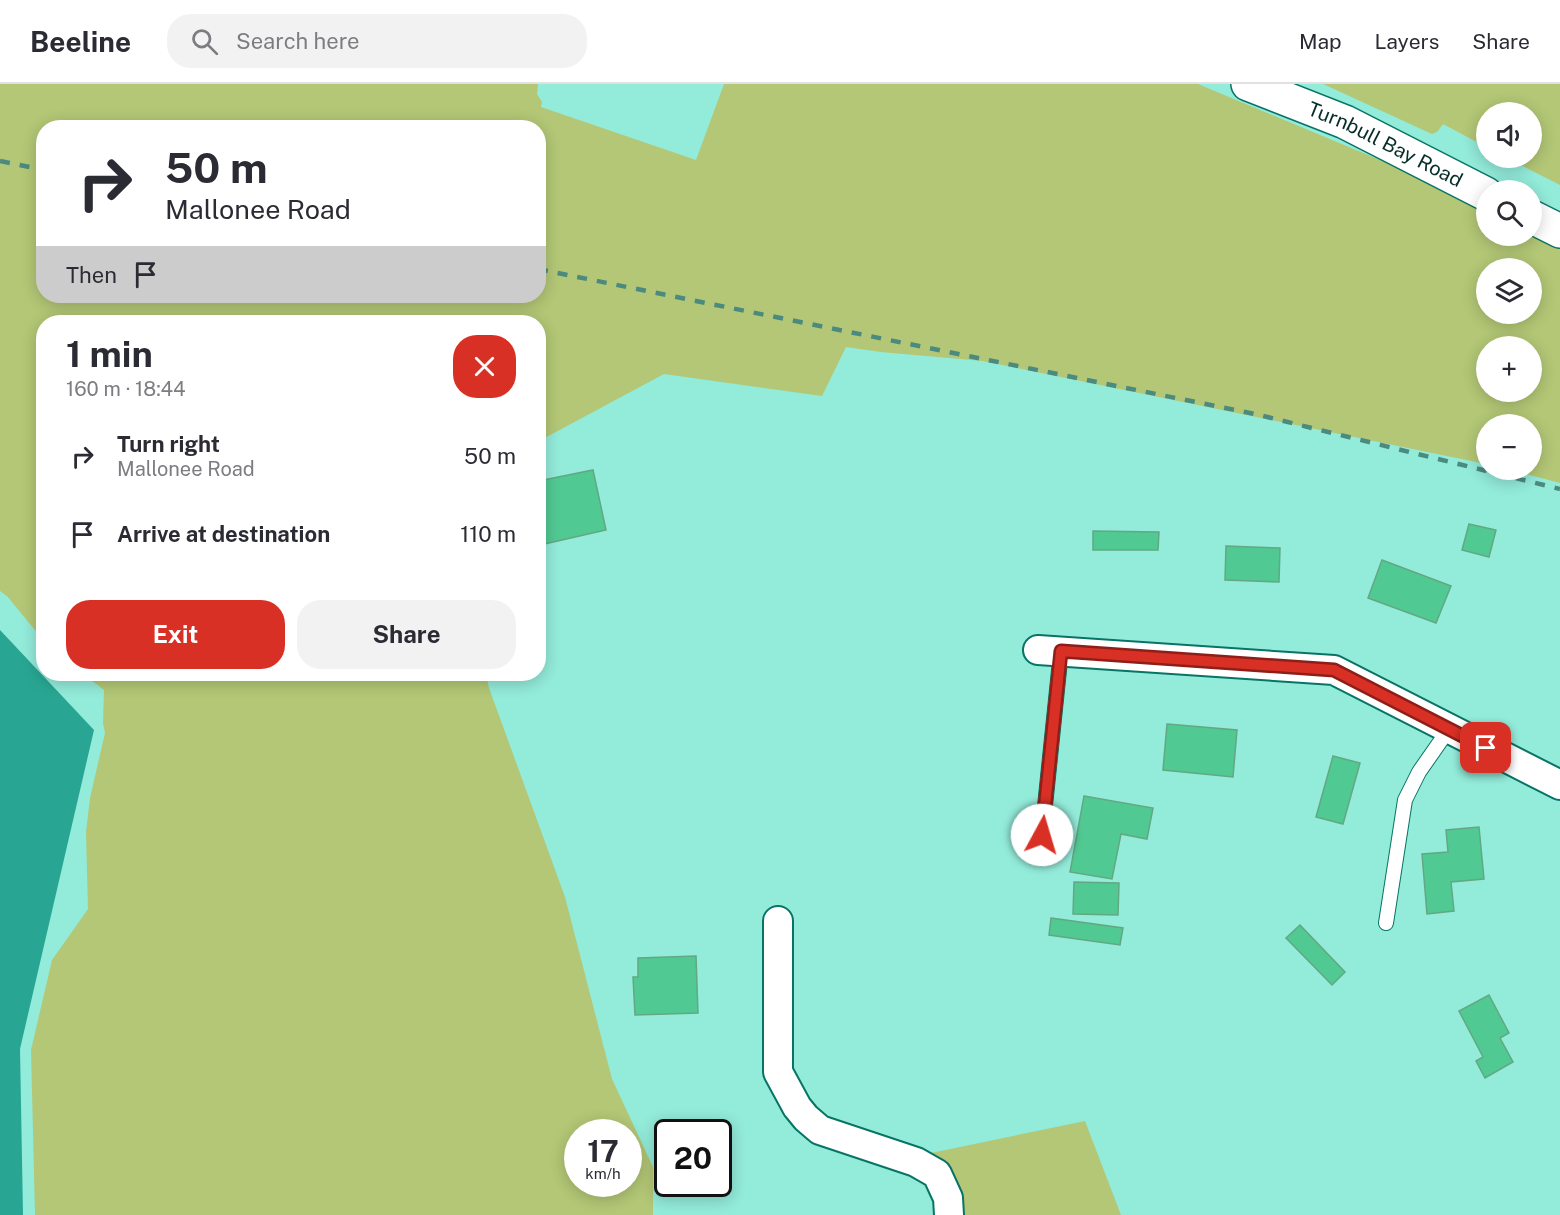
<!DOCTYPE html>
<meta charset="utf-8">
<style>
body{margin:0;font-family:"Public Sans",sans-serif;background:#f2f2f3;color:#2b2b33;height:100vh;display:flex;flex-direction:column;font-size:22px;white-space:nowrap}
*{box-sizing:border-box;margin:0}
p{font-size:20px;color:#7c7c81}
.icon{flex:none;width:33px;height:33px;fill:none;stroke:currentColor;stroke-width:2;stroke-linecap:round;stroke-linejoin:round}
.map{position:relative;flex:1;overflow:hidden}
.details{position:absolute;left:36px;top:231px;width:510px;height:366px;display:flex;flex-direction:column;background:#fff;border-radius:24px;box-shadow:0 3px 15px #0003}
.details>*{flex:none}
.hud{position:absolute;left:36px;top:36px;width:510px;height:183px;border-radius:24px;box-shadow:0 3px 15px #0003;background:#fff;color:#2b2b33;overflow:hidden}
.tools{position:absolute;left:1476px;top:18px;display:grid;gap:12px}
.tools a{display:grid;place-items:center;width:66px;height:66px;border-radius:50%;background:#fff;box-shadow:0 3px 15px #0003;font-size:30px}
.speed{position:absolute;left:564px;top:1035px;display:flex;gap:12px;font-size:30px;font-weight:700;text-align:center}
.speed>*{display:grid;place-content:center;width:78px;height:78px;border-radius:50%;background:#fff;box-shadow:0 3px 15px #0003;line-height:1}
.speed small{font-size:15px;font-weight:400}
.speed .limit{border:3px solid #111;border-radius:9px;background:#fff;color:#111}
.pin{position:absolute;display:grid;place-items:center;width:51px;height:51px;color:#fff;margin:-26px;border-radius:12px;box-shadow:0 3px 9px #0006}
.me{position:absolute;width:66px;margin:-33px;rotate:6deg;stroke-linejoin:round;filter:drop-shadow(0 0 4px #0008)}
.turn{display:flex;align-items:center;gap:21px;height:126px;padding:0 30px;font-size:27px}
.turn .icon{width:78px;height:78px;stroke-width:2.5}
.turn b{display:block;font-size:42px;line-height:51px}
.then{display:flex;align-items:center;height:57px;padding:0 30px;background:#0003;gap:12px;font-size:22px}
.round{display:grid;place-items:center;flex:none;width:63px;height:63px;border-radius:24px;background:#f2f2f3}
.summary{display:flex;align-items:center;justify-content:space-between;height:102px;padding:0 30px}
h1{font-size:36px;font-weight:700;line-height:45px}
.button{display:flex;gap:12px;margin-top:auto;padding:12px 30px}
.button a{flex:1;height:69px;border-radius:24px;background:#d93025;color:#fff;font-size:24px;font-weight:700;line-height:69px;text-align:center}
.button a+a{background:#f2f2f3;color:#2b2b33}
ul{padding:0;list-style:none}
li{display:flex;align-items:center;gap:18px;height:78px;padding:0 30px}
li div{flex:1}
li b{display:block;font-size:22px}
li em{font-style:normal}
header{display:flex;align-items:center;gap:36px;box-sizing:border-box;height:84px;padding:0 30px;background:#fff;border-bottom:2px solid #e1e1e2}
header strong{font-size:28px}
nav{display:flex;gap:33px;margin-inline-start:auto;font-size:21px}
.search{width:420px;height:54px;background:#f2f2f3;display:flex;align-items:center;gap:15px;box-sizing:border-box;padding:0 21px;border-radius:24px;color:#7c7c81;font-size:22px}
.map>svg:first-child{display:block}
.green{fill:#b3c776;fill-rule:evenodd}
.water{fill:#29a693}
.building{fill:#51c992;stroke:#62a884;stroke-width:1.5}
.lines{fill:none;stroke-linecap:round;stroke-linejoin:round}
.service-casing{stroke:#077465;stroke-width:16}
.minor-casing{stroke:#077465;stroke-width:32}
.tertiary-casing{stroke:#077465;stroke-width:36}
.service{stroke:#fff;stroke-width:14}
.minor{stroke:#fff;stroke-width:28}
.tertiary{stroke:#fff;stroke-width:33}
.rail{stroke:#4b8a7f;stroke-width:4.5;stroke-dasharray:10 10;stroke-linecap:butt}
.route-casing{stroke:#8d1f18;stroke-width:15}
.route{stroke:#d93025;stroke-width:10}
.labels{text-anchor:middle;stroke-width:6;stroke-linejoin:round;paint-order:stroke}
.street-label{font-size:20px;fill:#062e28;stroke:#e6fff9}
</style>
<header>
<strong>Beeline</strong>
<div class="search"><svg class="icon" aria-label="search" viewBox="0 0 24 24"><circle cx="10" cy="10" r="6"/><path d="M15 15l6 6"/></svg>Search here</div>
<nav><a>Map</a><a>Layers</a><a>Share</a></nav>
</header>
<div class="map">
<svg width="1560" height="1131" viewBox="0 0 1560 1131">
<rect width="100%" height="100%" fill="#93ebda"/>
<g class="green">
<path d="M0 0H538L537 10 542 18 541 23 696 76 724 0H1198L1423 94 1486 126V152H1532V149L1560 164V399L1511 386H1532V340H1486V380L983 277 881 268 846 263 822 312 664 290 539 357 538 238H44L43 556 7 512 0 507ZM44 44H538V212H44ZM1486 184H1532V230H1486ZM1486 262H1532V308H1486Z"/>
<path d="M1323 0H1560V101L1507 74H1532V28H1486V63L1443 40 1437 48 1432 50Z"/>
<path d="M83 590H486L489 604 565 813 612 995 653 1083V1131H35L31 966 52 876 88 825 86 748 90 714 105 649 103 639 104 606ZM628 1048V1100H578V1048Z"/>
<path d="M1085 1037 1121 1131H939L931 1069Z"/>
</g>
<path class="water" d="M0 546 94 646 20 965 23 1131H0Z"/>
<g class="building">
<path d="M593 386 606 446 540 461 538 397Z"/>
<path d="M1469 440 1496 446 1489 473 1462 466Z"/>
<path d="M1093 447 1159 448 1158 466H1093Z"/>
<path d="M1226 462 1280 464 1279 498 1225 496Z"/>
<path d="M1382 476 1451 502 1436 539 1368 514Z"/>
<path d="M1167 640 1237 646 1233 693 1163 686Z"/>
<path d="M1333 672 1360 679 1343 740 1316 733Z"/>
<path d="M1084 712 1153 724 1147 755 1121 750 1112 795 1070 788Z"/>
<path d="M1479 743 1484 795 1451 798 1454 827 1427 830 1422 770 1448 768 1446 746Z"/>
<path d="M1074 798 1119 799 1118 831 1073 830Z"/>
<path d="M1051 834 1123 844 1120 861 1049 851Z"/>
<path d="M1300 841 1345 888 1332 901 1286 854Z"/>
<path d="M696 872 698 929 635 931 633 893H638V874Z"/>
<path d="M1489 911 1509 949 1500 954 1513 978 1485 994 1476 977 1483 973 1459 927Z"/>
</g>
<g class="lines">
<g class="service-casing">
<g id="service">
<path d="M1042 751 1061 567"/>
<path d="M1386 839 1405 716 1419 688 1449 645"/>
</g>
</g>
<g class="minor-casing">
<g id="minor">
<path d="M1038 566 1334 586 1560 701"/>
<path d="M778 837V988L797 1023 806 1034 820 1046 916 1078 937 1090 948 1114 949 1131"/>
</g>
</g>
<g class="tertiary-casing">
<g id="tertiary">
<path id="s1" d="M1248 0 1345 38 1486 110"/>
<path d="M1532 133 1560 147"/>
</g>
</g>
<use href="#service" class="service"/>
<use href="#minor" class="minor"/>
<use href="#tertiary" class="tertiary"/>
<g class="rail">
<path d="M0 77 44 86"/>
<path d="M538 185 1255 330 1560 405"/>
</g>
</g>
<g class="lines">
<g class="route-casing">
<path id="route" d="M1042 751 1061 567 1334 586 1486 664"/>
</g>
<use href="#route" class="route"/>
</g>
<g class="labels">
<g class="street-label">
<text dy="7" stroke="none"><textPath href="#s1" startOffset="150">Turnbull Bay Road</textPath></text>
</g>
</g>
</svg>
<div class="tools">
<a><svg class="icon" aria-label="sound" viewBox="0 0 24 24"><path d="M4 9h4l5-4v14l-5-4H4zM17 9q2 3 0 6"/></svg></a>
<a><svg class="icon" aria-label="search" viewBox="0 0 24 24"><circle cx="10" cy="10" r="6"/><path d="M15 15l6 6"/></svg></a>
<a><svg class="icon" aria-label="layers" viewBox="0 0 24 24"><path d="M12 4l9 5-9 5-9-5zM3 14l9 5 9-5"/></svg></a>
<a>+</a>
<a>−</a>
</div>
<div class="speed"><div>17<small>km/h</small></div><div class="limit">20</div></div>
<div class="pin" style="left:1486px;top:664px;background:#d93025"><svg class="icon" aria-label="arrive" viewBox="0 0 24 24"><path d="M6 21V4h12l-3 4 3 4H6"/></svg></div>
<svg class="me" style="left:1042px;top:751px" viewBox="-20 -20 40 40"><circle r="19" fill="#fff"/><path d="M0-13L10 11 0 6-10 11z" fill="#d93025"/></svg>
<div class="hud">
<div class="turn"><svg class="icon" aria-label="right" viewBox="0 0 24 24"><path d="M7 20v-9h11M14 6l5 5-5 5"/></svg><div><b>50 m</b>Mallonee Road</div></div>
<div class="then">Then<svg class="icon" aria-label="arrive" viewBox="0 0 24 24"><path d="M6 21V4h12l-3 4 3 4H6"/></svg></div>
</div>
<section class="details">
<div class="summary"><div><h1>1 min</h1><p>160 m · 18:44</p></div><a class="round" style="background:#d93025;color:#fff"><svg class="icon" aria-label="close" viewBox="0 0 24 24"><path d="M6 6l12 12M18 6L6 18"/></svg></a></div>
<ul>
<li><svg class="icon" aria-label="right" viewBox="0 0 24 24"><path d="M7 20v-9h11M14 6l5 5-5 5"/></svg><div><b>Turn right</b><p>Mallonee Road</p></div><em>50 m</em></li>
<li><svg class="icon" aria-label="arrive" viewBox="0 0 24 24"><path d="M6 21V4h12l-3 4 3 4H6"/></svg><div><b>Arrive at destination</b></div><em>110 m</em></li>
</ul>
<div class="button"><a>Exit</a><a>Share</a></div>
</section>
</div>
